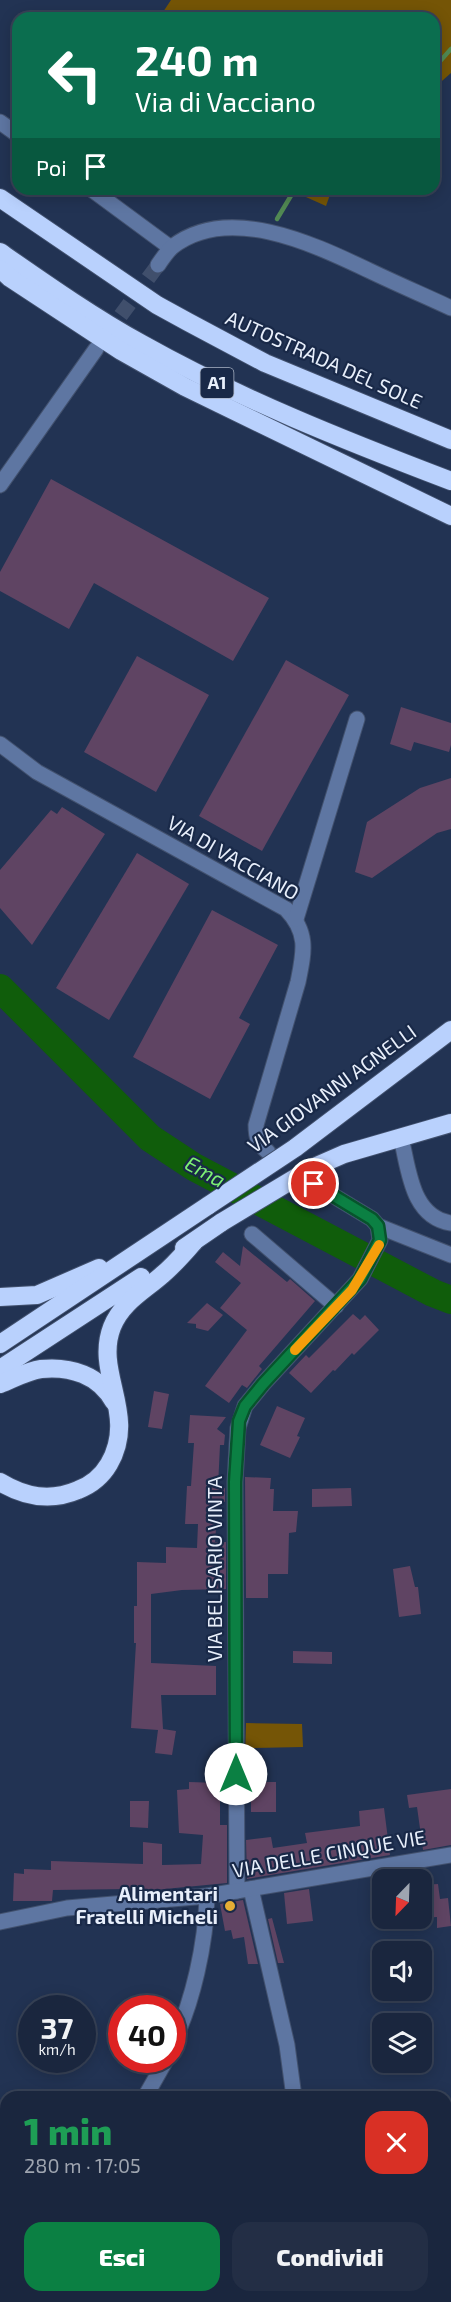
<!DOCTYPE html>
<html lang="it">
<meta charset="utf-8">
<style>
body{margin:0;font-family:"Exo 2",sans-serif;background:#232e45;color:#f1f3f6;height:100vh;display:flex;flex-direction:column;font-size:22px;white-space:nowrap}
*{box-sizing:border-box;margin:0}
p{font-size:20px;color:#9fa5b0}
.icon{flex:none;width:33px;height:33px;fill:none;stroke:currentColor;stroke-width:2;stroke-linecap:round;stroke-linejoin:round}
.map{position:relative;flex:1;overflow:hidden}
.panel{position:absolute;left:0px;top:2091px;width:452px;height:212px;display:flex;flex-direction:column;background:#1a263e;border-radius:18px 18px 0 0;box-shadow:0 3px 15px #0003,0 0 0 2px #384358}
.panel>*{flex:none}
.banner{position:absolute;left:12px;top:12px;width:428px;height:183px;border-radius:18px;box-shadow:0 3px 15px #0003,0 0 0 2px #384358;background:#0b6e4f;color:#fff;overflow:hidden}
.needle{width:39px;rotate:203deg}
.buttons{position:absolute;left:372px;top:1869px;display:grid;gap:12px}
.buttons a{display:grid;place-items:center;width:60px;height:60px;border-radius:12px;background:#1a263e;box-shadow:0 3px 15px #0003,0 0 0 2px #384358;font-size:30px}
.speed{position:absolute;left:18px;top:1995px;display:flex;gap:12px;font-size:30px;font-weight:700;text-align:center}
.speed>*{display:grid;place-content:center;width:78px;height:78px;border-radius:50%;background:#1a263e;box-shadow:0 3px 15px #0003,0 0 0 2px #384358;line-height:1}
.speed small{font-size:15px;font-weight:400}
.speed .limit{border:9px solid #d22;background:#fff;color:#111}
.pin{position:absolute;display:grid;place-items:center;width:51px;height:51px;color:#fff;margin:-26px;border:3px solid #fff;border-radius:50%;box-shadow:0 2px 6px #0007}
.me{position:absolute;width:66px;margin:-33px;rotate:0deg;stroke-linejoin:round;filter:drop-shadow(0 0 4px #0008)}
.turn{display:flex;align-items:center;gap:21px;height:126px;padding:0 24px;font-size:27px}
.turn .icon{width:78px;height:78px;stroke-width:2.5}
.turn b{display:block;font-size:42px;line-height:51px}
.then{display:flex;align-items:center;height:57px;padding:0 24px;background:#0003;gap:12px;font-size:22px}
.round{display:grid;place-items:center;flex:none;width:63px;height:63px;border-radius:18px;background:#232e45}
.headline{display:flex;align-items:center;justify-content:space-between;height:102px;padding:0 24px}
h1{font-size:36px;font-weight:800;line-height:45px;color:#1e9e55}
.cta{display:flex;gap:12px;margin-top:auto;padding:12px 24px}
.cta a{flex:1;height:69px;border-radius:18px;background:#0b8043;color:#fff;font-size:24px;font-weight:800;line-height:69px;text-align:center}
.cta a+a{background:#232e45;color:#f1f3f6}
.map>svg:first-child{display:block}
.green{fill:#755506}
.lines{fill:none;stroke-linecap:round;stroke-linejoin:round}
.stream{stroke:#518953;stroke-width:4.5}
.river{stroke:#105d0b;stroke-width:28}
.building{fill:#5f4463}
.minor-tunnel{stroke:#404f6c;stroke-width:15;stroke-dasharray:15 8;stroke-linecap:butt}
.minor-casing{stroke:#42516e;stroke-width:17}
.highway-casing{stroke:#42516e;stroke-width:20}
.minor{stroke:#5e76a2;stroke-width:15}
.highway{stroke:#b9d1fd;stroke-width:18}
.highway-bridge-casing{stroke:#42516e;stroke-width:20;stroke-linecap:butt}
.highway-bridge{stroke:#b9d1fd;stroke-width:18}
.route-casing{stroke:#07532c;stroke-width:15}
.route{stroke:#0b8043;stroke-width:10}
.slow{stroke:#f59e0b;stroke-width:10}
.poi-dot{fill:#e5ad35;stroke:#192948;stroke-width:2}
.labels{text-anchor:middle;stroke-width:4.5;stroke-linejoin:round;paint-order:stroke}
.shield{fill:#192948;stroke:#aab4c5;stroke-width:1.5}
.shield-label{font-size:18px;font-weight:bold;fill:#e8effb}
.street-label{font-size:20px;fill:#e8effb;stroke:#192948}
.poi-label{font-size:20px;font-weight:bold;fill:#e8effb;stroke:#192948;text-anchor:end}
.water-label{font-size:21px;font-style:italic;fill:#7df073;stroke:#192948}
</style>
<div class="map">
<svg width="451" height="2302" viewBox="0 0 451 2302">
<rect width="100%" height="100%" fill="#223353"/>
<g class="green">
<path d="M171 0H451V73L434 88V18H159Z"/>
<path d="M288 189H332L326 206Z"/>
<path d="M246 1723 302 1724 303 1747 251 1748V1757H245Z"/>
</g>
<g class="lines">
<g class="stream">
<path d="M434 68 451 49"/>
<path d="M277 219 295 189"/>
</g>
<path class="river" d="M0 988 150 1138 194 1167 433 1293 451 1300"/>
</g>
<g class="building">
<path d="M51 479 269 598 233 661 94 583 69 629 0 591V572Z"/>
<path d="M137 656 209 695 156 792 84 752Z"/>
<path d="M286 660 349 695 262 851 199 816Z"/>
<path d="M401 707 451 723V745L449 752 414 742 411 751 390 744Z"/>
<path d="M451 778V829L437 833 372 878 355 872 367 822 420 788Z"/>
<path d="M62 807 105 834 32 945 0 908V870L51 810 57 814Z"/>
<path d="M137 853 189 884 109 1020 56 988Z"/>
<path d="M212 910 278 945 239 1018 250 1024 210 1099 133 1057Z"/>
<path d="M243 1246 287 1282 290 1279 315 1301 259 1366 262 1369 247 1388 242 1385 229 1403 205 1386 247 1330 220 1308 241 1283 215 1262 223 1252 240 1266Z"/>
<path d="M207 1303 223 1315 208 1331 196 1328V1324L187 1323Z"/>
<path d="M353 1314 360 1320 365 1315 379 1330 354 1355 352 1353 335 1371 333 1370 311 1393 289 1373 306 1355 309 1358Z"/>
<path d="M154 1391 169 1394 162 1429 148 1427Z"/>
<path d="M277 1406 305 1418 297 1436 300 1437 290 1458 260 1445Z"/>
<path d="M190 1415 226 1417 217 1429 225 1435 224 1445H220L218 1487 225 1488V1502H218L215 1542H226V1589L182 1590 151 1594V1663L216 1666V1695H161L163 1729 176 1731 172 1755 155 1753 158 1730 131 1728 136 1643H134V1606H137V1562L166 1563V1547L197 1548 198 1524H185L187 1486H191L194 1443H188Z"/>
<path d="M245 1477 271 1478 270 1489H274L273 1511H298L296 1532 289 1533 288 1574H268V1598H246Z"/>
<path d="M351 1488 352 1506 312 1507V1489Z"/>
<path d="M410 1566 415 1587H418L421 1614 399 1617 393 1569Z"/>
<path d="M293 1651 332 1652V1664L293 1663Z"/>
<path d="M189 1782 220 1783V1825H227V1883L134 1892 129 1893V1889L53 1890 52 1901H13L14 1873 24 1874V1869L51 1870V1861L143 1864V1842L162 1844V1865L201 1864 203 1835 179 1833 177 1790 189 1789Z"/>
<rect x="251" y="1782" width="25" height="30"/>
<path d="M451 1789V1845L423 1850 417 1807 409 1808 407 1795Z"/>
<path d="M130 1801H149L148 1828 130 1827Z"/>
<path d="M384 1808 390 1855 247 1879 246 1840 271 1837 273 1848 307 1843 305 1833 360 1826 359 1811Z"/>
<path d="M438 1884 440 1899 448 1898 451 1926 437 1928V1917L422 1918V1900H424L423 1885Z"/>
<path d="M309 1889 313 1921 287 1924 284 1893Z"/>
<path d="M243 1900 258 1964H248L244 1937 233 1939 231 1930 225 1931 220 1904Z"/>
<path d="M272 1918 284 1963H278L268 1919Z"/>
</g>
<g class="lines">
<path class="minor-tunnel" d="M107 334 158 265"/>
<g class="minor-casing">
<g id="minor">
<path d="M0 122 18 135"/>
<path d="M91 189 171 248"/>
<path d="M158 265C162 259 167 252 172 247 228 203 313 244 368 270 395 283 423 295 451 308"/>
<path d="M0 485 96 349"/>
<path d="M0 744 37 772 286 909C309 933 304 952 298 982L256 1125C256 1137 258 1144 268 1152"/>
<path d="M296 919 357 719"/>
<path d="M401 1138C409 1169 411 1217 451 1223"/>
<path d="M378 1226 451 1255"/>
<path d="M252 1234 336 1306"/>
<path d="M251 1889 287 2045 294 2097"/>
<path d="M237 1891 235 1482 238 1428 245 1406 263 1384 360 1279 380 1240 378 1226 372 1219 314 1184"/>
<path d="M0 1922 67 1908 207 1896 451 1855"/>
<path d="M172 2045C193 2003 206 1943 207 1896"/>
<path d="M145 2097 166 2060"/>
<path d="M67 2302 69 2296"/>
</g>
</g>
<g class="highway-casing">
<g id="highway">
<path d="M0 198 157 305 188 322 265 363 451 440"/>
<path d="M0 252C46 284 93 317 142 344 240 399 346 441 451 481"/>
<path d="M0 269 10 278 121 351 185 387 451 516"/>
<path d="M295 1148 451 1030"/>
<path d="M312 1168 344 1154 451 1123"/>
<path d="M184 1248 222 1222"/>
<path d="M0 1297 37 1295 99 1268"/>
<path d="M0 1344 209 1205"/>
<path d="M0 1369 141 1277"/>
<path d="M0 1384C13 1379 27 1371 41 1369 71 1366 99 1375 114 1402"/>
<path d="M0 1482C25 1497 50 1502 78 1490 91 1485 102 1476 109 1464 138 1414 94 1373 112 1327 122 1302 144 1291 162 1275 174 1265 184 1253 194 1242"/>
</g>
</g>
<use href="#minor" class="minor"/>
<use href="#highway" class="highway"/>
<g class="highway-bridge-casing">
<g id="highway-bridge">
<path d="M209 1205 295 1148"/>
<path d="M222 1222 312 1168"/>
</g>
</g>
<use href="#highway-bridge" class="highway-bridge"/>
</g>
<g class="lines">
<g class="route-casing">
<path id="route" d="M236 1774 235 1482 239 1421 245 1406 263 1384 360 1279 380 1240 378 1226 372 1219 314 1184"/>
</g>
<use href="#route" class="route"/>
<path class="slow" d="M295 1350 352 1290 379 1245"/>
</g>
<circle class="poi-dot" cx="230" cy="1906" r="6"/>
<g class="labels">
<rect class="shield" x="200.5" y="368" width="33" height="30" rx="4.5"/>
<g class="shield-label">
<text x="217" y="389">A1</text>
</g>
<g class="street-label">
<text transform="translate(324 360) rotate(24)" y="7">AUTOSTRADA DEL SOLE</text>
<text transform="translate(233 858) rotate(30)" y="7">VIA DI VACCIANO</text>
<text transform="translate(332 1089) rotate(-36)" y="7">VIA GIOVANNI AGNELLI</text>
<text transform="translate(215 1569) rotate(-90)" y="7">VIA BELISARIO VINTA</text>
<text transform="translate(329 1854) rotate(-10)" y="7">VIA DELLE CINQUE VIE</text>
</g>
<g class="poi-label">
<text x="218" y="1901">Alimentari<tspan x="218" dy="23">Fratelli Micheli</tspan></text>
</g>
<g class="water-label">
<text transform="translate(205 1172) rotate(29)" y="7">Ema</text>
</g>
</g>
</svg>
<div class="buttons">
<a><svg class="needle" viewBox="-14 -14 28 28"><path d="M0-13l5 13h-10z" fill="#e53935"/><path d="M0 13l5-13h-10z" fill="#9fa5b0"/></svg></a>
<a><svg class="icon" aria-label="sound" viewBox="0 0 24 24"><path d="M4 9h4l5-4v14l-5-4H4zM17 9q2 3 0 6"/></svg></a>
<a><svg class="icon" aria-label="layers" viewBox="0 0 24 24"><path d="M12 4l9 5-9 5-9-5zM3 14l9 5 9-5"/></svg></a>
</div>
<div class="speed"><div>37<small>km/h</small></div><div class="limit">40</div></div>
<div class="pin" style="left:314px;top:1184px;background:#d93025"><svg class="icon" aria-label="arrive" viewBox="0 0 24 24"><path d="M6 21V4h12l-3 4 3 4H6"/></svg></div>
<svg class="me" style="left:236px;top:1774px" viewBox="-20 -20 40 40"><circle r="19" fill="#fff"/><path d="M0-13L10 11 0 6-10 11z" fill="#0b8043"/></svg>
<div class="banner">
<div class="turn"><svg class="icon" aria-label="left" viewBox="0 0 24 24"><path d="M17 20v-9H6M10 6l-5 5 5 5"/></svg><div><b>240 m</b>Via di Vacciano</div></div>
<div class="then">Poi<svg class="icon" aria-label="arrive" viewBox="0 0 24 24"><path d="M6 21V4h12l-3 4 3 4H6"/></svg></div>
</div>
<section class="panel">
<div class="headline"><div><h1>1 min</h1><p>280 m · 17:05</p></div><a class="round" style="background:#d93025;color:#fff"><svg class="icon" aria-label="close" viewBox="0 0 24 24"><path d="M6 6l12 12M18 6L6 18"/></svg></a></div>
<div class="cta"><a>Esci</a><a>Condividi</a></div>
</section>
</div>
